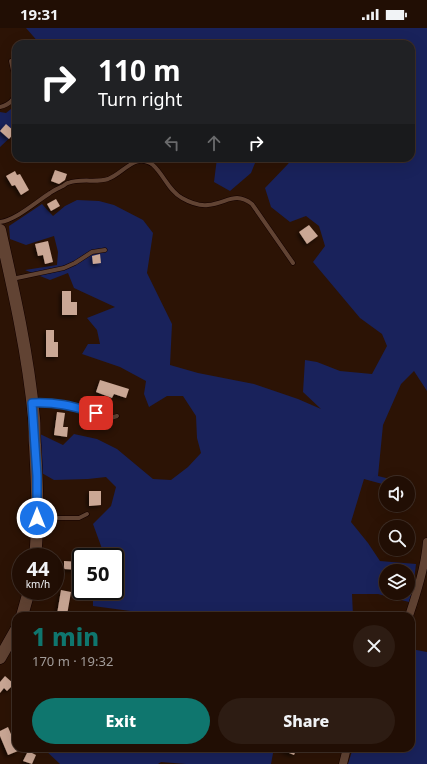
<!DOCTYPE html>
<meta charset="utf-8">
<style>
body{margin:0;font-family:"Noto Sans",sans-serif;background:#2d1c13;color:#f1f3f6;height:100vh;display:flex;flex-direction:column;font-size:15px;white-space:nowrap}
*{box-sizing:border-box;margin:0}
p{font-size:13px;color:#a29c9a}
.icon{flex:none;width:22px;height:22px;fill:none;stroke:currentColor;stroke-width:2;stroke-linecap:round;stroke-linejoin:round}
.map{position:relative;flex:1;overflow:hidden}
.side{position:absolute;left:12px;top:584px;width:403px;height:140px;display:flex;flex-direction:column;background:#210e04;border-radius:12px;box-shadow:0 4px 16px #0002,0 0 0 1px #3e2e26}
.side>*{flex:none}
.top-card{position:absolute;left:12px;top:12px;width:403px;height:122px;border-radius:12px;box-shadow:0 4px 16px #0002,0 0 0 1px #3e2e26;background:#202124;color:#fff;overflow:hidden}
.fabs{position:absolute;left:379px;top:448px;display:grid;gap:8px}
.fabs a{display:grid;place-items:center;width:36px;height:36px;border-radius:50%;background:#210e04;box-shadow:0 4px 16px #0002,0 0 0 1px #3e2e26;font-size:20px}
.speed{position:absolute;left:12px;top:520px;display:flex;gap:8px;font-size:20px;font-weight:700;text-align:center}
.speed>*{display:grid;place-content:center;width:52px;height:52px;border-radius:50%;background:#210e04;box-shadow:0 4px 16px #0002,0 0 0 1px #3e2e26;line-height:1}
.speed small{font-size:10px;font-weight:400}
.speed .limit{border:2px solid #111;border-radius:6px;background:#fff;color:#111}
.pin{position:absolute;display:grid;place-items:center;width:34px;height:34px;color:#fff;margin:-17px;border-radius:8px;box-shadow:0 2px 6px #0006}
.me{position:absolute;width:44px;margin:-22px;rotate:0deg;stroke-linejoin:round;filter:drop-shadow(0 0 3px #0008)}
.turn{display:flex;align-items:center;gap:14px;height:84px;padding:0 20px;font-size:18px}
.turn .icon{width:52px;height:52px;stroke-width:2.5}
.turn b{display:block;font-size:28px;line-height:34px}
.lanes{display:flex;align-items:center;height:38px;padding:0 20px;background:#0003;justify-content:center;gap:20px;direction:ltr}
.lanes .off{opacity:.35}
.round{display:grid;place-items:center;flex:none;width:42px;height:42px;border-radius:21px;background:#2d1c13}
.summary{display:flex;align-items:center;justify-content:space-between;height:68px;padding:0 20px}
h1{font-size:24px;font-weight:800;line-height:30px;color:#0f766e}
.primary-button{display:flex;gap:8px;margin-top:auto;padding:8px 20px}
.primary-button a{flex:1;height:46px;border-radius:24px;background:#0f766e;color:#fff;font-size:16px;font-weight:800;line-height:46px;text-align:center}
.primary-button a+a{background:#2d1c13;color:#f1f3f6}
.status{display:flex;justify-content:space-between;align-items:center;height:28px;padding:0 20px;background:#210e04;direction:ltr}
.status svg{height:11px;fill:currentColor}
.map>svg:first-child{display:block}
.green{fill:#19225b;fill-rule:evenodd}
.building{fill:#caa795;filter:url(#shadow)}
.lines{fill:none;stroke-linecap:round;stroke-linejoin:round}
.lane-casing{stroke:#130100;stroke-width:5}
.street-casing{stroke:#130100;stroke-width:9}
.secondary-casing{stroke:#130100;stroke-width:13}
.lane{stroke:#614333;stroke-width:4}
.street{stroke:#614333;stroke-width:8}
.secondary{stroke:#614333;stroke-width:12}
.route-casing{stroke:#114b97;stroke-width:10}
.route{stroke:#1a73e8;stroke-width:7}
</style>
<div class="status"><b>19:31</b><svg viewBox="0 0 49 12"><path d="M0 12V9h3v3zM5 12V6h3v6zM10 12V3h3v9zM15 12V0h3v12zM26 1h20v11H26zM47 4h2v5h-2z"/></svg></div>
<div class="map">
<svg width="427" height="736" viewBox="0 0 427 736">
<defs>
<filter id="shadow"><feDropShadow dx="-2" dy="2" stdDeviation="2" flood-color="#0009"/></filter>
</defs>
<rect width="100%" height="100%" fill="#2c1305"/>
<g class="green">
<path d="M26 0H427V363L414 343 401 356 383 397 378 448 406 455H386V457L364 451 351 494 368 515 380 533 416 536 413 560 409 574 378 566H352L353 588H168L93 578V563H115V529H105L93 496 111 478 116 459 106 449 88 451 54 452 40 444V406L63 417 74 406 97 411 117 421 153 451 171 452 188 439 201 425 197 410 196 388 183 368H167L149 379 144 366 146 353 120 339 82 326 88 316H100L97 302 87 290 115 279 74 260 68 245 50 252 25 242 57 237 58 224 54 208 26 217 10 211 9 198 42 176 53 188 65 178 77 172 99 173 114 177 143 192 153 205 147 245 172 296 170 337 198 345 254 356 298 371 321 381 303 364 305 332 317 334 340 343 372 346 387 318 382 306 360 290 313 234 325 218 319 198 306 188 290 194 271 179 265 160 288 136 292 130H411V16H40ZM386 543H408V565H386Z"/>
<path d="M16 77V104L0 119V84L6 85Z"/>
<path d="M217 130H257L251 145 230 163 214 154Z"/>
<path d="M411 621 427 624V736H348L353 720H411Z"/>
<path d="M43 720H274L271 736H186L161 734 158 736H60Z"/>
</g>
<g class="building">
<path d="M6 96 15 104 9 111 0 103Z"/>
<path d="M55 142 67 146 65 152 59 156 51 153Z"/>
<path d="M15 143 17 147 20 146 29 162 21 167 15 157 12 158 6 148Z"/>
<path d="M56 171 60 178 51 183 47 176Z"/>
<path d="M309 197 318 208 307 216 299 204Z"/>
<path d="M48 213 53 234 45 236 43 227 38 228 35 216Z"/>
<path d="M100 226 101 235 93 236 92 228Z"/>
<path d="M62 263H71V274H77V287H62Z"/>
<path d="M46 302H54V314H58V329H46Z"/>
<path d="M100 352 129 361 126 370 114 366 112 370 96 364Z"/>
<path d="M57 384 65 385 63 399H68L67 409 54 407Z"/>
<path d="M89 463H101V477L89 478Z"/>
<path d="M64 533 81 534V542L64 541Z"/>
<path d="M61 562 71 564 67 587 57 586Z"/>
<path d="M5 648 14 656 7 663 4 660 0 665V654Z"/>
<path d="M8 699 18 723 8 727 0 708V703Z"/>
<path d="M277 720H297L294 727Z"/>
<path d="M28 723 36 727 32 736 23 733Z"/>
</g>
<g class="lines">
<g class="lane-casing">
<g id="lane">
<path d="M11 33 16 56"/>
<path d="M0 79C9 77 15 71 16 62"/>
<path d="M0 194C16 192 36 174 50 165 54 162 59 160 63 158 65 157 66 155 68 155 81 150 96 155 108 151 124 145 135 124 153 137 164 147 169 163 182 170 189 174 199 178 208 177 227 175 235 163 252 176L293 235"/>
<path d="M12 251 64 240 75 235 92 224 105 222"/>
<path d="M34 375 65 376 111 390 117 388"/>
<path d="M39 490H79L87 486"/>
</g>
</g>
<g class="street-casing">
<g id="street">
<path d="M409 588C417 564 425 539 427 514"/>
<path d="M343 736 347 720"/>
</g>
</g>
<g class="secondary-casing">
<g id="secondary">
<path d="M0 202C14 264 28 326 34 390 35 399 34 408 35 417 37 454 39 492 35 529"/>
<path d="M22 588 29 563"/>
<path d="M0 630 16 602"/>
</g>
</g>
<use href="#lane" class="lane"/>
<use href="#street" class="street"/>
<use href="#secondary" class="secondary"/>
</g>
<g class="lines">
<g class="route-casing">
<path id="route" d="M37 490V448L32 375C58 374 71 378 96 385"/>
</g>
<use href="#route" class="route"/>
</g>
</svg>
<div class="fabs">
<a><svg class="icon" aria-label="sound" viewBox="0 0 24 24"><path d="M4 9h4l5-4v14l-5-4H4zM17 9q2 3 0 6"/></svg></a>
<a><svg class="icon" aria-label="search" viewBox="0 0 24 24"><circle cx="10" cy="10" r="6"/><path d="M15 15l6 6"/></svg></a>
<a><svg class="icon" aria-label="layers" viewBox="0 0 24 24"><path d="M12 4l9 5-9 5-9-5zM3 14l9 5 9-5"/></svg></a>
</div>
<div class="speed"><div>44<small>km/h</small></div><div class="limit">50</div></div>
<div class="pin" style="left:96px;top:385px;background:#d93025"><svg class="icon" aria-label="arrive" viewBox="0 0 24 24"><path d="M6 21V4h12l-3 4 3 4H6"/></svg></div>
<svg class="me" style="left:37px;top:490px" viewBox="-20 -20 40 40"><circle r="17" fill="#1a73e8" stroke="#fff" stroke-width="3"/><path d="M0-11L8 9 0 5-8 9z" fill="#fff"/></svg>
<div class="top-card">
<div class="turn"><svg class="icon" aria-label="right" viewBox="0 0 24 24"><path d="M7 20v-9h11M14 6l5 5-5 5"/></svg><div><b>110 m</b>Turn right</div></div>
<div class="lanes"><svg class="icon off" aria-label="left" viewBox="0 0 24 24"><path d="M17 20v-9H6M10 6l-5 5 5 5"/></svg><svg class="icon off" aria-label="ahead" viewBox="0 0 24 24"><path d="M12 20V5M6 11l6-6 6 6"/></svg><svg class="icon" aria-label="right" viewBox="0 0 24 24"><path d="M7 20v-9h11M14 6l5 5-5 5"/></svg></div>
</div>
<section class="side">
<div class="summary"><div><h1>1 min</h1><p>170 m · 19:32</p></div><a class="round"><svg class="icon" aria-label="close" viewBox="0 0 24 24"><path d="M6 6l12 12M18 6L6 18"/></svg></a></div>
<div class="primary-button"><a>Exit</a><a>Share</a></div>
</section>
</div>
